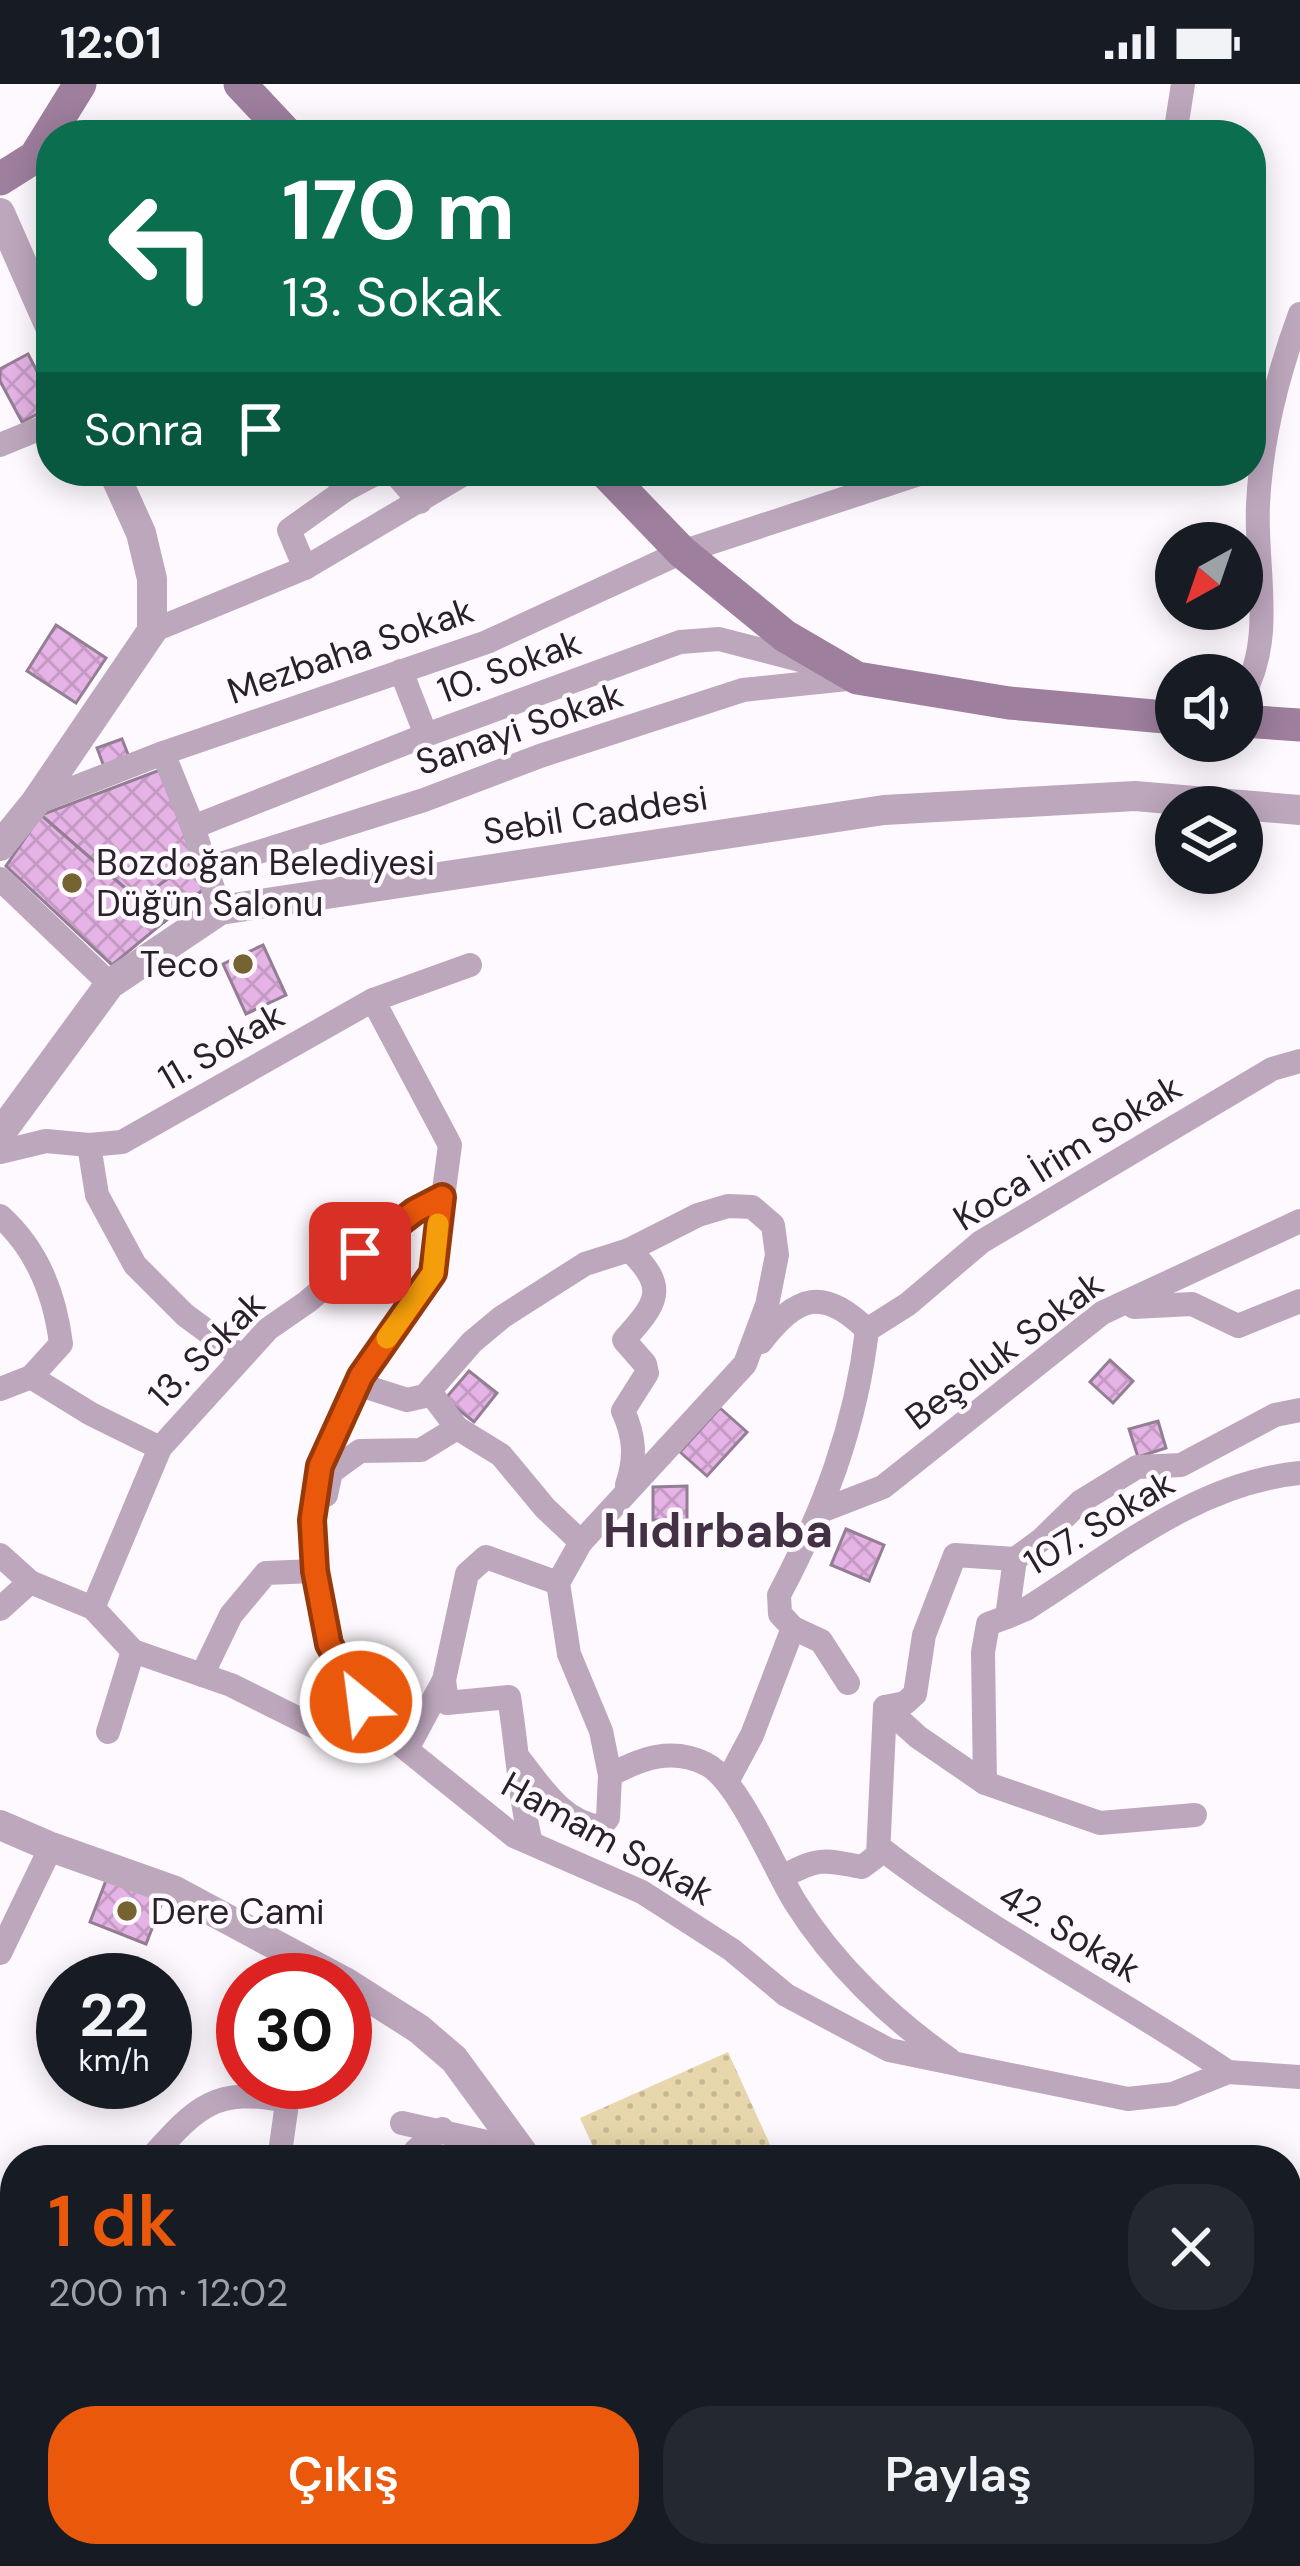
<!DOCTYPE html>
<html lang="tr">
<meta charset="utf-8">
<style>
body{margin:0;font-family:"DM Sans",sans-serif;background:#242831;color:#f1f3f6;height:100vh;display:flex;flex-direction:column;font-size:45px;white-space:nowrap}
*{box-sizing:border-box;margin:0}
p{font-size:39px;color:#9ea1a6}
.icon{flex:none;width:66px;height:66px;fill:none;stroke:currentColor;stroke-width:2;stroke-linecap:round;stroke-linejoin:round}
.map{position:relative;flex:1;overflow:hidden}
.sheet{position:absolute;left:0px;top:2061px;width:1302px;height:423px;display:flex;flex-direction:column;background:#171b24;border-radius:48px 48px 0 0;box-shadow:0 6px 30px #0003}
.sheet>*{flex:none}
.guide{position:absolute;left:36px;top:36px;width:1230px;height:366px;border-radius:48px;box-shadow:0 6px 30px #0003;background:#0b6e4f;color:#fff;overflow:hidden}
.needle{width:78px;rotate:220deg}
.controls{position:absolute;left:1155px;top:438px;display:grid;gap:24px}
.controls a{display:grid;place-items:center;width:108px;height:108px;border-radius:50%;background:#171b24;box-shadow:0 6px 30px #0003;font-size:60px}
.speed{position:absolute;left:36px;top:1869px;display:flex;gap:24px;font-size:60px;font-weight:700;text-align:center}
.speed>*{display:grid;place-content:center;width:156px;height:156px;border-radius:50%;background:#171b24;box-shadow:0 6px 30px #0003;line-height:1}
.speed small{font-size:30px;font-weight:400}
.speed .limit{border:18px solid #d22;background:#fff;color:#111}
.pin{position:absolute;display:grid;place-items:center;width:102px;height:102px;color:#fff;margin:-51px;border-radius:24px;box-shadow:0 6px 18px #0006}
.me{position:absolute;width:132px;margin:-66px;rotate:331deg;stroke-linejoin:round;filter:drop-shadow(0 0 9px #0008)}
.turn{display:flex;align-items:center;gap:42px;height:252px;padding:0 48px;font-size:54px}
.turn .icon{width:156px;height:156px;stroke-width:2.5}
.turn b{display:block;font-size:84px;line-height:102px}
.then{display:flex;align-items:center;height:114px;padding:0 48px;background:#0003;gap:24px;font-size:45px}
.round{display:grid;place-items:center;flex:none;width:126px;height:126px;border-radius:48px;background:#242831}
.head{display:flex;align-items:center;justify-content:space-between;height:204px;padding:0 48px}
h1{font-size:72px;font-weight:600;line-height:90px;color:#ea580c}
.action{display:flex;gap:24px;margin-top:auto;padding:24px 48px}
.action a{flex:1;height:138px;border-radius:48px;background:#ea580c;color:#fff;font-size:48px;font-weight:600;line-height:138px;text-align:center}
.action a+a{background:#242831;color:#f1f3f6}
.status{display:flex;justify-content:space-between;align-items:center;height:84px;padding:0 60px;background:#171b24;direction:ltr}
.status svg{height:33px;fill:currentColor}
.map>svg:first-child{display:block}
.park{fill:url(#park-dots)}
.building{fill:url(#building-cross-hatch);stroke:#947e94;stroke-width:3}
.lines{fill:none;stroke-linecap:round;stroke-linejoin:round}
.minor{stroke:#bda7bd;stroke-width:24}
.tertiary{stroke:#bda7bd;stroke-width:30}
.secondary{stroke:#9e7f9e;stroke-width:33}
.route-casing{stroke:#983908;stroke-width:30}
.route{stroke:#ea580c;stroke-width:21}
.slow{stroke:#f59e0b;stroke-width:21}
.poi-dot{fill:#756331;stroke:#fef9fe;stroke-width:4.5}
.labels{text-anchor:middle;stroke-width:9;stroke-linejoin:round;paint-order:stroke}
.street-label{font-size:36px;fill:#292029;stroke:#fef9fe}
.poi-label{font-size:36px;fill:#292029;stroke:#fef9fe;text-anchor:start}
.district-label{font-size:48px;font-weight:bold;fill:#433044;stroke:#fef9fe}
</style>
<div class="status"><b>12:01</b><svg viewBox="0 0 49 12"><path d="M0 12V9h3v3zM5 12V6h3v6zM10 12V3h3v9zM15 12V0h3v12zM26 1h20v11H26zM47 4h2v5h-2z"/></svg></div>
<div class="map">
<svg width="1300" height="2482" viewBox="0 0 1300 2482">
<defs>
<pattern id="park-dots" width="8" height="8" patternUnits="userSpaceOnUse" patternTransform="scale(3)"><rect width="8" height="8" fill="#e8d7ac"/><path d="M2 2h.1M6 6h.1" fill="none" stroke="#c7b894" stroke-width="1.8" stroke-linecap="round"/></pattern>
<pattern id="building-cross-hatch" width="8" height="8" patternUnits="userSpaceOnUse" patternTransform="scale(3)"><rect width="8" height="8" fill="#e5b3e5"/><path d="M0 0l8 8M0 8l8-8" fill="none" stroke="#c49ac4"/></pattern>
</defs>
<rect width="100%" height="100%" fill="#fef9fe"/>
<path class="park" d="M728 1968 777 2076H599L580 2034Z"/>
<g class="building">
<path d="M28 270 51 314V323L22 338 0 297V285Z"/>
<path d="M56 541 106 574 76 619 27 587Z"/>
<path d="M122 655 131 678 106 688 97 664Z"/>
<path d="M160 686 205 804 164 838 41 731Z"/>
<path d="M41 731 164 838 112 881 6 782Z"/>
<path d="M194 776 205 804 164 838 138 816Z"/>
<path d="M263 861 286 911 246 930 223 880Z"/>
<path d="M1110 1276 1133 1297 1113 1319 1090 1298Z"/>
<path d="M469 1287 497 1309 474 1338 445 1315Z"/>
<path d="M720 1324 747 1348 707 1392 680 1368Z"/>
<path d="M1158 1337 1166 1364 1138 1373 1129 1345Z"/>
<path d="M687 1402V1436H653V1403Z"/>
<path d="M846 1445 884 1461 869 1497 831 1481Z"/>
<path d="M107 1794 163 1816 146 1860 90 1838Z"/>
</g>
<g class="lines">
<g class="minor">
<path d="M1175 51 1183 0"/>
<path d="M0 361 51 340"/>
<path d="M333 387 345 406 381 387"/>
<path d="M393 387 420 418"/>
<path d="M305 484 289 446 345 406"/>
<path d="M152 547 305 484 469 387"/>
<path d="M401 587 426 651"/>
<path d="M1242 613C1276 554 1255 486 1258 421 1261 355 1277 292 1300 230"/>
<path d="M163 669 193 743 220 826"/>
<path d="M35 719 163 669 487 558 682 468 928 387"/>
<path d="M193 743 426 651 680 558 719 555 815 580"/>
<path d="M208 784 424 716 540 672 743 606 857 594"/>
<path d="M0 795 110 900"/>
<path d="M373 916 450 1061 433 1189 361 1292 320 1382 312 1436 315 1487 329 1560 375 1640"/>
<path d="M89 1061 97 1111 135 1181 185 1231 242 1273"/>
<path d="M0 1068 46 1057 89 1061 122 1058 373 916 470 881"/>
<path d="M0 1132C37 1165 55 1211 61 1260L31 1293 0 1305"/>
<path d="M1134 1223 1192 1220 1238 1242 1300 1217"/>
<path d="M761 1258C796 1212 823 1202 867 1246"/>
<path d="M31 1293 91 1330 160 1364"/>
<path d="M357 1300 407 1316 425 1312 472 1258 502 1233 585 1180 629 1166 698 1131 728 1122 752 1123 773 1141 777 1171 767 1221 745 1280 581 1458 558 1499 569 1570 601 1647 610 1691 608 1734 600 1743C562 1737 543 1705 520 1676"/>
<path d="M430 1308 457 1344 501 1371 545 1424 581 1458"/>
<path d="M627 1401C636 1374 635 1353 623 1327L647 1289 645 1280 624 1256C656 1220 670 1204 629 1166"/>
<path d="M326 1411 331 1388 360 1367 421 1366 457 1344"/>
<path d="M821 1427 883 1403 1102 1229 1300 1137"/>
<path d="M0 1471 30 1498 93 1524 133 1567 231 1601 351 1661 375 1640 514 1752 642 1808 732 1866 786 1911 889 1966 1128 2015 1173 2010 1228 1988 1300 1993"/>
<path d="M93 1524 160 1364 268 1245 307 1218 415 1127 442 1113"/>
<path d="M0 1525 30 1498"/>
<path d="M1007 1533 1026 1525C1112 1471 1196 1399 1300 1389"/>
<path d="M793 1544 821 1557 848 1599"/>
<path d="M202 1591 231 1531 266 1489 315 1487 317 1475"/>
<path d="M444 1596 447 1619 509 1613C517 1662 519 1711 531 1759"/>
<path d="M885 1623 918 1653 985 1699 1100 1739 1195 1731"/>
<path d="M108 1648 133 1567"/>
<path d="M407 1665 444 1596 467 1490 486 1473 558 1499"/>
<path d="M610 1691C642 1674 672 1663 706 1680 738 1695 774 1784 795 1818 833 1879 890 1934 949 1975"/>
<path d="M728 1696 752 1651 793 1544 780 1530 779 1511C824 1426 856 1342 867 1246L908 1220 981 1158 1272 985 1300 977"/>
<path d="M985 1699 983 1568 988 1540 1007 1533 1015 1475"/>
<path d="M879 1763C989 1848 1113 1910 1228 1988"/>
<path d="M782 1793C817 1774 823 1775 862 1783L878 1771 885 1623 905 1619 915 1610 924 1551 955 1471 1015 1475 1041 1456 1080 1418 1137 1383 1181 1381 1275 1331 1300 1326"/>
<path d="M0 1869 51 1763"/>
<path d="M402 2039 491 2059 512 2055"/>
<path d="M149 2076C196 2024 213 2002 287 2017"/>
<path d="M279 2076 290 1998"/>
<path d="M415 2076 416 2066 442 2045"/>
<path d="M0 2455 15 2451"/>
<path d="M457 2469 458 2482"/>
<path d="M679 2480 719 2482"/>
</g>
<g class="tertiary">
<path d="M0 129 51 245"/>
<path d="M0 762 35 719 152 547V495L141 449 113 387"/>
<path d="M0 1050 110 900 220 826 884 726 1135 712 1300 726"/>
<path d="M0 1741 51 1763 175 1807 341 1896"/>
<path d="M345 1898 419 1945 454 1975 528 2076"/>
<path d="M678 2482 681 2469"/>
</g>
<g class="secondary">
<path d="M240 0 288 51"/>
<path d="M0 95 35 73 80 0"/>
<path d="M604 387 682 468 785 552 857 594 1009 619 1176 634"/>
<path d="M1242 637 1300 641"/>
</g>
</g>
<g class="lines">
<g class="route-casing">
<path id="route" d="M360 1169 415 1127 442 1113 433 1189 361 1292 320 1382 312 1436 315 1487 329 1560 361 1618"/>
</g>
<use href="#route" class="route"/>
<path class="slow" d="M387 1254 433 1189 438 1140"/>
</g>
<g class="poi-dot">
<circle cx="72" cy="799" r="12"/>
<circle cx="243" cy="880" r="12"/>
<circle cx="127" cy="1827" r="12"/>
</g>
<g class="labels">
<g class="street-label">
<text transform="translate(350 566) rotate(-19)" y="13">Mezbaha Sokak</text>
<text transform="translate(509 582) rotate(-20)" y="13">10. Sokak</text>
<text transform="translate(519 644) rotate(-19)" y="13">Sanayi Sokak</text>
<text transform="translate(595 730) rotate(-9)" y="13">Sebil Caddesi</text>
<text transform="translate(221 962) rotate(-30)" y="13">11. Sokak</text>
<text transform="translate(1067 1068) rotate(-32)" y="13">Koca İrim Sokak</text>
<text transform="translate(206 1265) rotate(-45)" y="13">13. Sokak</text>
<text transform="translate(1004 1266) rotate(-37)" y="13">Beşoluk Sokak</text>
<text transform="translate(1099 1438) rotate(-31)" y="13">107. Sokak</text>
<text transform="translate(608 1754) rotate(29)" y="13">Hamam Sokak</text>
<text transform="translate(1070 1848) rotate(31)" y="13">42. Sokak</text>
</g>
<g class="poi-label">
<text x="96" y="791">Bozdoğan Belediyesi<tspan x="96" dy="41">Düğün Salonu</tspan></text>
<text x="219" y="893" text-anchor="end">Teco</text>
<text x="151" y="1840">Dere Cami</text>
</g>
<g class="district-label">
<text x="718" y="1463">Hıdırbaba</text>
</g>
</g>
</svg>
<div class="controls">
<a><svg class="needle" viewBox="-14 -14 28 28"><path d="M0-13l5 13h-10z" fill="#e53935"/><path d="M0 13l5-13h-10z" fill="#9ea1a6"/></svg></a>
<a><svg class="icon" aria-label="sound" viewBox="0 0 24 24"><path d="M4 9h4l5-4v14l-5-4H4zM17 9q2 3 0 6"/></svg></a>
<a><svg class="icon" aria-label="layers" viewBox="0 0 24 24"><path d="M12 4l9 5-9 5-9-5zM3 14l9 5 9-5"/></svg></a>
</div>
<div class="speed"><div>22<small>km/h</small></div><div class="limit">30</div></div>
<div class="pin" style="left:360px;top:1169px;background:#d93025"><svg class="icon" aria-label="arrive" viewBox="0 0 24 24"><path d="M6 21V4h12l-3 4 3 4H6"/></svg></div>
<svg class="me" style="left:361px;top:1618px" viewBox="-20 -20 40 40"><circle r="17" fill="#ea580c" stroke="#fff" stroke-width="3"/><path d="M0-11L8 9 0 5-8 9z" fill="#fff"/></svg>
<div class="guide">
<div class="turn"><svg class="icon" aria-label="left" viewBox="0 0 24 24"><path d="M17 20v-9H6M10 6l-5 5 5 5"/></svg><div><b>170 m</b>13. Sokak</div></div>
<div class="then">Sonra<svg class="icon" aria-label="arrive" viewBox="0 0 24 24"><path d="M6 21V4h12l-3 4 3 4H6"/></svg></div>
</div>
<section class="sheet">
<div class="head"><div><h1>1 dk</h1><p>200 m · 12:02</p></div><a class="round"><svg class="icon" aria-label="close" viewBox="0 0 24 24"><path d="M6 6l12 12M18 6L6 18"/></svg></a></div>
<div class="action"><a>Çıkış</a><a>Paylaş</a></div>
</section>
</div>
